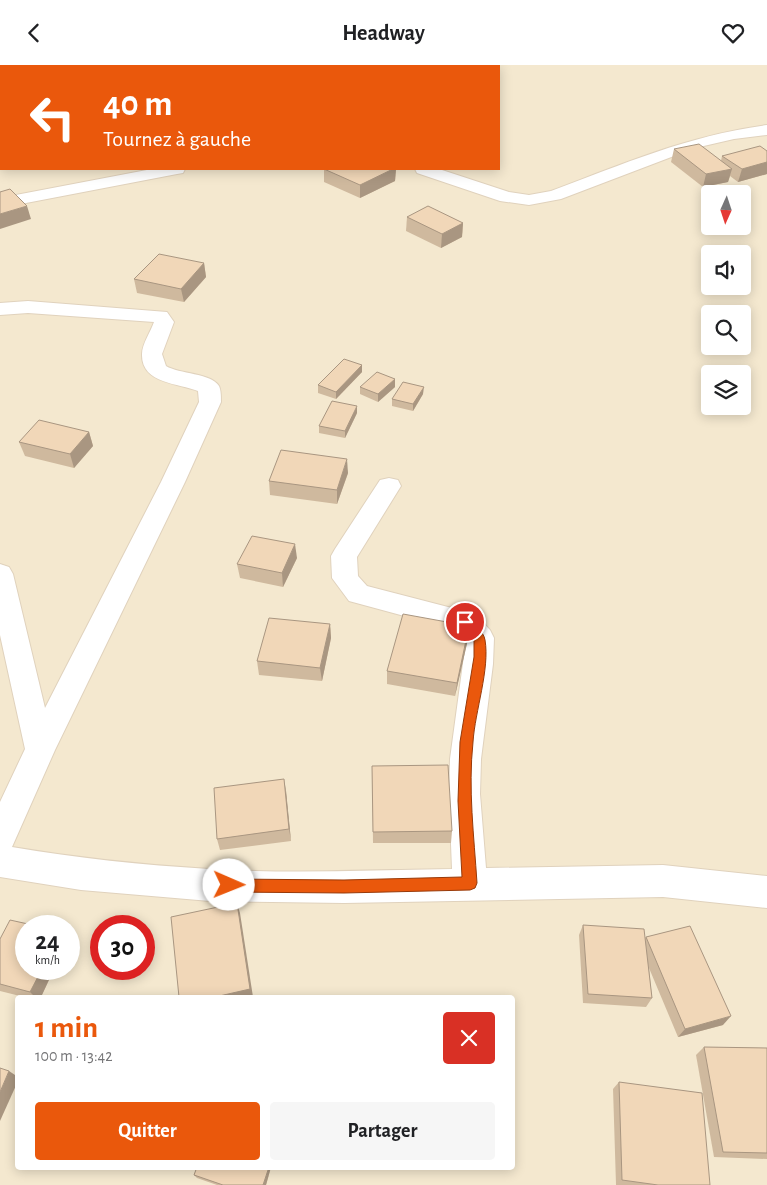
<!DOCTYPE html>
<html lang="fr">
<meta charset="utf-8">
<style>
body{margin:0;font-family:"Alegreya Sans",sans-serif;background:#f6f6f6;color:#202124;height:100vh;display:flex;flex-direction:column;font-size:19px;white-space:nowrap}
*{box-sizing:border-box;margin:0}
p{font-size:16px;color:#757577}
.icon{flex:none;width:28px;height:28px;fill:none;stroke:currentColor;stroke-width:2;stroke-linecap:round;stroke-linejoin:round}
.map{position:relative;flex:1;overflow:hidden}
.details{position:absolute;left:15px;top:930px;width:500px;height:175px;display:flex;flex-direction:column;background:#fff;border-radius:5px;box-shadow:0 2px 12px #0003}
.details>*{flex:none}
.guide{position:absolute;left:0px;top:0px;width:500px;height:105px;box-shadow:0 2px 12px #0003;background:#ea580c;color:#fff;overflow:hidden}
.needle{width:32px;rotate:183deg}
.fabs{position:absolute;left:701px;top:120px;display:grid;gap:10px}
.fabs a{display:grid;place-items:center;width:50px;height:50px;border-radius:5px;background:#fff;box-shadow:0 2px 12px #0003;font-size:25px}
.speed{position:absolute;left:15px;top:850px;display:flex;gap:10px;font-size:25px;font-weight:700;text-align:center}
.speed>*{display:grid;place-content:center;width:65px;height:65px;border-radius:50%;background:#fff;box-shadow:0 2px 12px #0003;line-height:1}
.speed small{font-size:12px;font-weight:400}
.speed .limit{border:8px solid #d22;background:#fff;color:#111}
.pin{position:absolute;display:grid;place-items:center;width:42px;height:42px;color:#fff;margin:-21px;border:2px solid #fff;border-radius:50%;box-shadow:0 1px 5px #0007}
.me{position:absolute;width:55px;margin:-28px;rotate:91deg;stroke-linejoin:round;filter:drop-shadow(0 0 4px #0008)}
.turn{display:flex;align-items:center;gap:18px;height:105px;padding:0 20px;font-size:22px}
.turn .icon{width:65px;height:65px;stroke-width:2.5}
.turn b{display:block;font-size:35px;line-height:42px}
.round{display:grid;place-items:center;flex:none;width:52px;height:52px;border-radius:5px;background:#f6f6f6}
.head{display:flex;align-items:center;justify-content:space-between;height:85px;padding:0 20px}
h1{font-size:30px;font-weight:700;line-height:38px;color:#ea580c}
.primary-button{display:flex;gap:10px;margin-top:auto;padding:10px 20px}
.primary-button a{flex:1;height:58px;border-radius:5px;background:#ea580c;color:#fff;font-size:20px;font-weight:700;line-height:58px;text-align:center}
.primary-button a+a{background:#f6f6f6;color:#202124}
header{display:flex;justify-content:space-between;align-items:center;height:65px;padding:0 20px;background:#fff;font-size:22px;font-weight:700}
.map>svg:first-child{display:block}
.residential{fill:#f4e8cf;fill-rule:evenodd}
.lines{fill:none;stroke-linecap:round;stroke-linejoin:round}
.minor-casing{stroke:#e0d2bd;stroke-width:2}
.minor{fill:#fff;fill-rule:evenodd}
.wall{fill:#cfb99e}
.shaded-wall{fill:#a99681}
.building{fill:#f1d7b8;stroke:#a99681}
.route{fill:#ea580c;stroke:#983908}
</style>
<header><svg class="icon" aria-label="back" viewBox="0 0 24 24"><path d="M15 5l-7 7 7 7"/></svg>Headway<svg class="icon" aria-label="heart" viewBox="0 0 24 24"><path d="M12 20l-8-8c-3-5 5-10 8-4 3-6 11-1 8 4z"/></svg></header>
<div class="map">
<svg width="767" height="1120" viewBox="0 0 767 1120">
<rect width="100%" height="100%" fill="#fcf5e1"/>
<path class="residential" d="M0 0H767V1120H0ZM1 1H499V104H1ZM710 129H742V161H710ZM710 189H742V221H710ZM710 249H742V281H710ZM710 309H742V341H710ZM26 861H69V904H26ZM101 861H144V904H101ZM18 932H512V1102H18Z"/>
<g class="lines">
<g class="minor-casing">
<g id="minor">
<path d="M767 60V70L734 74 695 83 561 134 529 140 500 136 417 108 415 104H439L509 127 529 130 551 126C623 99 690 70 767 60Z"/>
<path d="M152 104H185L183 108 177 109 0 143V133Z"/>
<path d="M28 236 167 247 174 257 162 289 166 301C179 309 211 308 219 321 221 325 221 332 221 337L185 417 55 685 12 782C77 793 142 800 209 804 289 809 371 805 452 804L449 729 450 694 466 576 456 565 349 536 332 513 331 491 335 484 380 415 389 413 398 415 401 421 357 492 358 511 367 521 475 549 490 565 494 573 493 599 481 694 480 729 486 803 663 800 767 811V843L663 832 344 838 210 836 81 825 0 812V737L25 684 0 570V499L9 502 13 509 45 643 161 417 199 337 198 326C179 318 141 319 142 289 142 279 151 266 154 257L28 248 0 250V238Z"/>
</g>
</g>
<use href="#minor" class="minor"/>
</g>
<g class="wall">
<path d="M674 84 721 96 722 91 767 86V109L738 117 730 111 728 117 703 122 671 97Z"/>
<path d="M324 104H396L395 116 360 133 324 117Z"/>
<path d="M407 152 463 158 462 172 441 183 406 166Z"/>
<path d="M204 198 206 212 184 237 137 228 134 214Z"/>
<path d="M362 300V307L336 334 318 328V320Z"/>
<path d="M395 314V322L378 337 360 329V322Z"/>
<path d="M423 329 413 346 392 341V334Z"/>
<path d="M357 348 345 373 319 368V361Z"/>
<path d="M89 367 93 381 74 403 25 391 19 377Z"/>
<path d="M348 408 337 439 270 430 269 416Z"/>
<path d="M297 493 283 522 240 513 237 499Z"/>
<path d="M330 559 331 573 322 616 259 610 257 596Z"/>
<path d="M469 561 468 574 455 631 387 619V606Z"/>
<path d="M372 701 452 766 451 778H373Z"/>
<path d="M286 726 291 776 220 785 217 774Z"/>
<path d="M583 860 645 873 646 872 723 960 678 972 649 903 652 933 646 942 583 938 579 870Z"/>
<path d="M0 874 26 904H54L41 932H24L0 926Z"/>
<path d="M704 982 767 983V1094L714 1092 696 990Z"/>
<path d="M619 1017 710 1120H616L613 1024Z"/>
<path d="M197 1102H271L266 1120H217L197 1113 194 1110Z"/>
</g>
<g class="shaded-wall">
<path d="M767 97V109L738 117 742 104Z"/>
<path d="M393 104H396L395 116 360 133V120Z"/>
<path d="M732 104 728 117 703 122 706 109Z"/>
<path d="M27 141 31 154 0 164V149Z"/>
<path d="M463 158 462 172 441 183 442 169Z"/>
<path d="M204 198 206 212 184 237 181 224Z"/>
<path d="M362 300V307L336 334V327Z"/>
<path d="M395 314V322L378 337V329Z"/>
<path d="M424 322 423 329 413 346V339Z"/>
<path d="M357 341V348L345 373V366Z"/>
<path d="M89 367 93 381 74 403 70 389Z"/>
<path d="M347 394 348 408 337 439V425Z"/>
<path d="M295 479 297 493 283 522 282 508Z"/>
<path d="M330 559 331 573 322 616 320 603Z"/>
<path d="M469 561 468 574 455 631 457 618Z"/>
<path d="M284 714 286 726 291 776 289 764Z"/>
<path d="M237 838 240 848 253 932H215Z"/>
<path d="M42 904H54L41 932H35L30 927Z"/>
<path d="M731 951 723 960 678 972 685 964Z"/>
<path d="M9 1006 18 1012V1016L0 1056V1027Z"/>
<path d="M269 1102H271L266 1120H263Z"/>
</g>
<g class="building">
<path d="M699 79 732 104 706 109 674 84Z"/>
<path d="M760 81 767 86V97L742 104 722 91Z"/>
<path d="M324 104H393L360 120Z"/>
<path d="M10 124 27 141 0 149V127Z"/>
<path d="M428 141 463 158 442 169 407 152Z"/>
<path d="M159 189 204 198 181 224 134 214Z"/>
<path d="M344 294 362 300 336 327 318 320Z"/>
<path d="M377 307 395 314 378 329 360 322Z"/>
<path d="M403 317 424 322 413 339 392 334Z"/>
<path d="M332 336 357 341 345 366 319 361Z"/>
<path d="M39 355 89 367 70 389 19 377Z"/>
<path d="M281 385 347 394 337 425 269 416Z"/>
<path d="M252 471 295 479 282 508 237 499Z"/>
<path d="M403 549 469 561 457 618 387 606Z"/>
<path d="M269 553 330 559 320 603 257 596Z"/>
<path d="M448 700 452 766 373 767 372 701Z"/>
<path d="M284 714 289 764 217 774 214 723Z"/>
<path d="M237 838 250 924 215 932H179L171 852Z"/>
<path d="M10 855 37 861H26V904H42L30 927 0 919V874Z"/>
<path d="M583 860 644 864 652 933 588 929Z"/>
<path d="M690 861 731 951 685 964 646 872Z"/>
<path d="M704 982 767 983V1088L723 1087Z"/>
<path d="M0 1003 9 1006 0 1027Z"/>
<path d="M619 1017 702 1028 710 1120H658L622 1115Z"/>
<path d="M197 1102H269L263 1120H223L194 1110Z"/>
</g>
<path class="route" d="M465 553C472 555 484 567 485 575 490 604 475 646 473 677 468 724 474 771 477 818L475 823 470 825 344 828 229 827 224 825 222 820 224 816 229 814 344 815 462 812 458 736 460 677 474 592V574L460 557Z"/>
</svg>
<div class="fabs">
<a><svg class="needle" viewBox="-14 -14 28 28"><path d="M0-13l5 13h-10z" fill="#e53935"/><path d="M0 13l5-13h-10z" fill="#757577"/></svg></a>
<a><svg class="icon" aria-label="sound" viewBox="0 0 24 24"><path d="M4 9h4l5-4v14l-5-4H4zM17 9q2 3 0 6"/></svg></a>
<a><svg class="icon" aria-label="search" viewBox="0 0 24 24"><circle cx="10" cy="10" r="6"/><path d="M15 15l6 6"/></svg></a>
<a><svg class="icon" aria-label="layers" viewBox="0 0 24 24"><path d="M12 4l9 5-9 5-9-5zM3 14l9 5 9-5"/></svg></a>
</div>
<div class="speed"><div>24<small>km/h</small></div><div class="limit">30</div></div>
<div class="pin" style="left:465px;top:557px;background:#d93025"><svg class="icon" aria-label="arrive" viewBox="0 0 24 24"><path d="M6 21V4h12l-3 4 3 4H6"/></svg></div>
<svg class="me" style="left:229px;top:820px" viewBox="-20 -20 40 40"><circle r="19" fill="#fff"/><path d="M0-13L10 11 0 6-10 11z" fill="#ea580c"/></svg>
<div class="guide">
<div class="turn"><svg class="icon" aria-label="left" viewBox="0 0 24 24"><path d="M17 20v-9H6M10 6l-5 5 5 5"/></svg><div><b>40 m</b>Tournez à gauche</div></div>
</div>
<section class="details">
<div class="head"><div><h1>1 min</h1><p>100 m · 13:42</p></div><a class="round" style="background:#d93025;color:#fff"><svg class="icon" aria-label="close" viewBox="0 0 24 24"><path d="M6 6l12 12M18 6L6 18"/></svg></a></div>
<div class="primary-button"><a>Quitter</a><a>Partager</a></div>
</section>
</div>
